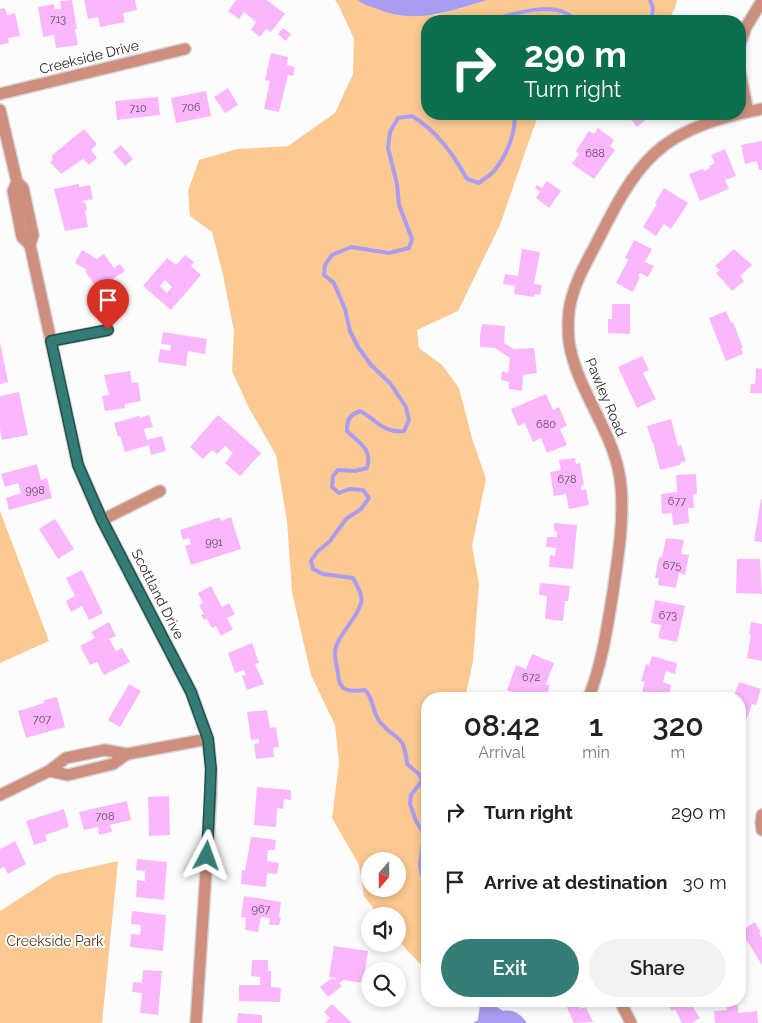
<!DOCTYPE html>
<style>
body{margin:0;font-family:Raleway,sans-serif;background:#f2f2f2;color:#222;height:100vh;display:flex;flex-direction:column;font-size:19px;white-space:nowrap}
*{box-sizing:border-box;margin:0}
p{font-size:16px;color:#767676}
.icon{flex:none;width:28px;height:28px;fill:none;stroke:currentColor;stroke-width:2;stroke-linecap:round;stroke-linejoin:round}
.map{position:relative;flex:1;overflow:hidden}
.sheet{position:absolute;left:421px;top:692px;width:325px;height:315px;display:flex;flex-direction:column;background:#fff;border-radius:20px;box-shadow:0 2px 8px #0003}
.sheet>*{flex:none}
.guide{position:absolute;left:421px;top:15px;width:325px;height:105px;border-radius:20px;box-shadow:0 2px 8px #0003;background:#0b6e4f;color:#fff;overflow:hidden}
.needle{width:32px;rotate:200deg}
.buttons{position:absolute;left:361px;top:852px;display:grid;gap:10px}
.buttons a{display:grid;place-items:center;width:45px;height:45px;border-radius:50%;background:#fff;box-shadow:0 2px 8px #0003;font-size:25px}
.pin{position:absolute;display:grid;place-items:center;width:42px;height:42px;color:#fff;margin:-51px -21px;border-radius:50% 50% 50% 0;rotate:-45deg;box-shadow:0 0 5px #0007}
.pin .icon{rotate:45deg}
.me{position:absolute;width:55px;margin:-28px;rotate:4deg;stroke-linejoin:round;filter:drop-shadow(0 0 4px #0008)}
.turn{display:flex;align-items:center;gap:18px;height:105px;padding:0 20px;font-size:22px}
.turn .icon{width:65px;height:65px;stroke-width:2.5}
.turn b{display:block;font-size:35px;line-height:42px}
.eta{display:flex;justify-content:space-evenly;align-items:center;height:85px;text-align:center}
.eta b{font-size:30px;font-weight:600;line-height:35px}
.cta{display:flex;gap:10px;margin-top:auto;padding:10px 20px}
.cta a{flex:1;height:58px;border-radius:30px;background:#347c76;color:#fff;font-size:20px;font-weight:600;line-height:58px;text-align:center}
.cta a+a{background:#f2f2f2;color:#222}
ul{padding:0;list-style:none}
li{display:flex;align-items:center;gap:15px;height:70px;padding:0 20px}
li div{flex:1}
li b{display:block;font-size:19px}
li em{font-style:normal}
.map>svg:first-child{display:block}
.green{fill:#fbc991;fill-rule:evenodd}
.water{fill:#aa9cf0}
.lines{fill:none;stroke-linecap:round;stroke-linejoin:round}
.stream{stroke:#aa9cf0;stroke-width:4}
.building{fill:#fbb7fd;fill-rule:evenodd}
.minor-casing{stroke:#d7d5d6;stroke-width:14}
.minor{stroke:#ce8f7f;stroke-width:11}
.route-casing{stroke:#22514d;stroke-width:12}
.route{stroke:#347c76;stroke-width:9}
.labels{text-anchor:middle;stroke-width:4;stroke-linejoin:round;paint-order:stroke}
.number-label{font-size:11px;fill:#644a5e}
.street-label{font-size:14px;fill:#312629;stroke:#fff}
.park-label{font-size:14px;fill:#513717;stroke:#fff}
</style>
<div class="map">
<svg width="762" height="1023" viewBox="0 0 762 1023">
<rect width="100%" height="100%" fill="#fcfcfc"/>
<g class="green">
<path d="M335 0H357L360 2 436 15 487 0H677L675 8 668 21H428V114H543L537 118 500 225 458 311 417 330 419 348 442 365 459 388 472 438 486 479 472 546 479 584 473 661 465 699H428L427 968 419 963 398 940V916H379L364 896 359 865 332 818 339 763 335 725 311 675 292 592 287 521 276 455 249 408 232 371 234 331 223 275 212 232 190 216 188 191 199 160 237 149 288 146 335 113 353 74 354 39 339 6ZM370 861H398V889H370Z"/>
<path d="M0 511 49 641 0 663Z"/>
<path d="M118 861 102 1023H0V911L56 875Z"/>
</g>
<g class="water">
<path d="M357 0H487C447 12 415 25 375 8 369 6 362 4 357 0Z"/>
<path d="M478 1001H492L494 1005 503 1011C513 1009 521 1014 527 1023H473L478 1020 480 1004Z"/>
</g>
<g class="lines">
<g class="stream">
<path d="M650 0 653 8 651 21"/>
<path d="M496 21 499 18C519 12 560 0 575 21"/>
<path d="M428 878 422 875 420 865 424 834 416 821 410 804 411 795 422 781 420 775 407 764C404 732 396 742 380 722 372 713 374 698 365 690 349 692 339 692 338 674 337 664 333 656 336 647 341 631 356 620 361 603 363 595 357 586 353 578L323 574 313 569 311 561 317 552 330 541 346 519 361 509 369 498 363 490 349 489 339 493 332 487 333 476 338 470 355 471 367 468C373 449 359 443 347 431 347 420 349 415 360 411 377 420 382 433 404 431L409 420 406 407 390 383 371 365 358 347 350 331 345 309 334 283 324 275 325 265 332 255 351 247 389 253 409 248 412 239 399 205 397 184 388 148 390 132 398 118 412 116C437 131 453 154 467 179L479 183C484 179 491 175 495 170 506 156 517 131 514 114"/>
</g>
</g>
<g class="building">
<path d="M72 0 77 29H75L78 45 56 48 54 35 43 37 38 7 54 4 55 9H61L60 1Z"/>
<path d="M84 0H135L137 10 123 13 125 22 100 27 98 17 88 19Z"/>
<path d="M236 0H267L285 14 271 32 266 29 260 37 251 30 256 22 244 12 239 19 228 11Z"/>
<path d="M5 8 7 15 15 13 20 36 8 38 9 43 0 45V9Z"/>
<path d="M283 28 291 34 286 41 278 34Z"/>
<path d="M271 53 288 57 287 65 295 67 293 76 288 75 279 112 264 109 270 81 265 80Z"/>
<path d="M228 88 238 105 225 113 214 97Z"/>
<path d="M206 91 211 116 176 123 171 98Z"/>
<path d="M158 97 160 115 117 120 115 101Z"/>
<path d="M626 114H644L648 118 637 127Z"/>
<path d="M598 128 614 140 610 146 615 150 594 179 572 164 579 154 576 151 589 131 594 134Z"/>
<path d="M84 129 97 144 91 150 97 158 89 165 83 159 61 174 50 162 53 159 51 156Z"/>
<path d="M762 141V170H759L757 161 745 164 741 145Z"/>
<path d="M121 145 133 159 125 166 113 152Z"/>
<path d="M725 149 736 176 725 180 729 189 700 201 689 174 703 169 704 171 710 168 709 166 715 163 711 155Z"/>
<path d="M547 181 561 191 549 208 536 198 540 192 535 188 537 185 542 188Z"/>
<path d="M79 184V187L90 185 93 199 82 201 86 204 87 210 85 211 88 227 65 231 54 189Z"/>
<path d="M664 188 688 203 671 229 664 224 656 236 643 227 657 204 655 203Z"/>
<path d="M634 240 652 249 645 262 654 266 648 277 640 273 638 276 640 277 633 292 616 283 628 260 625 258Z"/>
<path d="M522 249 540 252 534 284 542 285 540 295 535 294 534 297 514 294 515 286 503 284 505 274 518 276Z"/>
<path d="M734 249 752 265 740 276 744 281 732 291 716 273 720 270 715 266Z"/>
<path d="M82 250 97 259 104 254 114 268 120 264 125 271 113 279 118 286 103 297 85 271 87 270 75 263Z"/>
<path d="M185 255 194 262 191 266 201 275 171 310 143 286 167 258 176 265ZM165 280 172 287 167 293 160 286Z"/>
<path d="M612 304H630V334L608 333V319H612Z"/>
<path d="M726 311 731 323 733 322 743 348H741L743 354 726 361 709 318Z"/>
<path d="M482 324 505 326 504 343 514 349 534 348 537 373 523 375 522 391 509 389V382L501 380 502 371 508 373 510 358 495 348 480 347V335Z"/>
<path d="M163 332 207 339 205 354 188 351 186 366 158 362 160 349 170 351 171 345 161 344Z"/>
<path d="M0 342 8 382 0 384Z"/>
<path d="M642 356 649 370 643 373 656 399 637 408 618 367Z"/>
<path d="M756 368 762 369V393H750L751 384H755Z"/>
<path d="M130 371 132 383 138 382 141 401 125 404V408L105 411 102 396 109 395 104 375Z"/>
<path d="M19 392 28 435 2 440 0 429V396Z"/>
<path d="M546 394 553 410 559 407 567 426 560 429 567 445 547 453 541 438 533 442 525 423 518 426 511 409Z"/>
<path d="M149 415 153 427 144 429 147 440 162 436 166 451 151 455 149 445 125 452 120 436 118 437 114 423 139 416 140 418Z"/>
<path d="M218 415 261 453 240 476 225 463 233 453 225 446 217 454 212 450 203 459 190 447Z"/>
<path d="M671 419 678 446 681 445 686 461 680 463V465L660 470 653 442H652L647 426Z"/>
<path d="M575 458 576 464 580 463 584 485 581 486V490L586 489 589 505 569 509 566 494 554 496 550 472 561 470 559 460Z"/>
<path d="M37 464 41 480 47 478 52 498 9 510 6 498 21 493 18 483 5 487 1 474Z"/>
<path d="M696 474 697 494H693L694 508H688L689 523 673 525 672 513 662 514 661 494 677 492 676 475Z"/>
<path d="M761 499H762V542L754 541Z"/>
<path d="M220 517 221 521 231 517 241 549 191 565 185 546 191 544 189 538 183 540 180 530Z"/>
<path d="M55 519 74 549 58 559 39 529Z"/>
<path d="M554 523 577 525 573 569 549 567 550 555 555 556 556 548 546 547 547 537H557V532L554 531Z"/>
<path d="M666 538 684 540 681 554 689 555 685 575 679 573 676 588 658 585 659 578H655L659 557H662Z"/>
<path d="M737 559H760L762 594 736 593Z"/>
<path d="M82 570 103 613 89 620 82 606 71 612 66 601 75 596 66 578Z"/>
<path d="M540 583 570 586 568 601H565L563 621 545 619 547 596 539 595Z"/>
<path d="M211 586 222 607 229 603 235 614 227 618 233 629 221 636 216 626 212 628 207 619 204 620 201 615 204 614 199 605 203 603 198 593Z"/>
<path d="M655 600 685 606 677 642 658 638 661 625 651 623Z"/>
<path d="M109 622 116 636 109 639 116 651 122 648 130 662 104 675 97 662 90 665 80 646 95 638 91 632Z"/>
<path d="M751 622 762 624V661L747 658 751 635 749 634Z"/>
<path d="M252 643 259 663 255 664 264 684 247 690 242 676 246 675 244 670 235 673 228 653Z"/>
<path d="M532 654 554 663 546 684 550 685 545 699H530L507 690 516 665 526 669Z"/>
<path d="M652 656 677 663 675 674 666 671 663 682 671 685 669 695 660 693 659 699H640L645 682 641 681 646 664 649 665Z"/>
<path d="M739 682 761 689 756 705 752 704 744 726 740 725V699H721L723 693 734 696Z"/>
<path d="M129 684 141 691 120 727 108 720Z"/>
<path d="M57 697 65 727 26 738 18 711 44 703V700Z"/>
<path d="M267 710 270 728 276 727 279 747 273 748 274 757 256 759 254 744 259 743V739L251 740 247 712Z"/>
<path d="M257 787 291 790V800L284 799 283 809 277 808 276 827 254 825Z"/>
<path d="M169 796 170 835 149 836 148 797Z"/>
<path d="M127 801 131 820 110 825 112 832 99 835 98 827 84 830 79 812Z"/>
<path d="M64 809 69 827 45 835 47 841 34 845 26 821Z"/>
<path d="M251 837 276 840 275 850H268L267 861 279 863 277 874 267 873 266 887 241 884 242 870 245 871Z"/>
<path d="M15 841 26 864 8 874 4 867 0 869V849Z"/>
<path d="M137 859 167 862 164 900 136 897 137 880 145 881V871L136 870Z"/>
<path d="M244 896 281 902 279 917 281 918 279 925H271L269 924 270 918 261 917 258 932 245 930 246 918 241 917Z"/>
<path d="M132 911 166 915 163 951 130 947 131 934 140 935 141 925 131 924Z"/>
<path d="M755 922 761 932 759 933 762 938V965L741 931Z"/>
<path d="M334 946 368 951 363 983 344 980 339 983 342 986 328 997 320 987 332 978 334 980 336 978 329 977Z"/>
<path d="M252 960H268V971H271V987L281 988 280 1002 239 1001V985H260V977L251 976Z"/>
<path d="M143 970 162 971 158 1015 140 1013 142 993 132 992 133 982 142 983Z"/>
<path d="M564 1001H582L583 1003 579 1005 580 1009 586 1007 593 1022 574 1023Z"/>
<path d="M665 1001H689L700 1018 692 1023H682L675 1009 672 1011Z"/>
<path d="M332 1004 352 1023H325L330 1018 324 1012Z"/>
<path d="M738 1005V1013L757 1011 758 1023H715L714 1011 727 1010V1006Z"/>
<path d="M238 1013 262 1015V1023H237Z"/>
</g>
<g class="lines">
<g class="minor-casing">
<g id="minor">
<path d="M740 44 746 27 762 1"/>
<path d="M740 73 748 112"/>
<path d="M0 94 185 49"/>
<path d="M0 110 17 182 23 188 33 235 30 245 78 465 102 520 191 692 208 739 211 769V795L196 1023"/>
<path d="M17 182 13 191 22 237 30 245"/>
<path d="M51 341 108 330"/>
<path d="M102 520 160 491"/>
<path d="M588 699C602 665 607 628 613 592 618 557 624 522 621 487 617 434 577 393 569 342 568 333 568 321 569 311 572 287 586 263 597 242 613 211 629 177 655 153 683 127 725 116 762 109"/>
<path d="M49 771 68 775 113 764 127 754"/>
<path d="M0 795 49 771 66 758 105 750 127 754 208 739"/>
<path d="M762 815 761 822 762 830"/>
<path d="M620 1001 631 1023"/>
</g>
</g>
<use href="#minor" class="minor"/>
</g>
<g class="lines">
<g class="route-casing">
<path id="route" d="M108 330 51 341 78 465 102 520 191 692 208 739 211 769 207 856"/>
</g>
<use href="#route" class="route"/>
</g>
<g class="labels">
<g class="number-label">
<text x="58" y="23">713</text>
<text x="191" y="111">706</text>
<text x="138" y="112">710</text>
<text x="595" y="157">688</text>
<text x="546" y="428">680</text>
<text x="567" y="483">678</text>
<text x="35" y="494">998</text>
<text x="677" y="505">677</text>
<text x="214" y="546">991</text>
<text x="672" y="569">675</text>
<text x="668" y="619">673</text>
<text x="531" y="681">672</text>
<text x="42" y="723">707</text>
<text x="105" y="820">708</text>
<text x="261" y="913">967</text>
</g>
<g class="street-label">
<text transform="translate(89 57) rotate(-14)" y="5">Creekside Drive</text>
<text transform="translate(606 397) rotate(67)" y="5">Pawley Road</text>
<text transform="translate(158 594) rotate(63)" y="5">Scottland Drive</text>
</g>
<g class="park-label">
<text x="55" y="946">Creekside Park</text>
</g>
</g>
</svg>
<div class="buttons">
<a><svg class="needle" viewBox="-14 -14 28 28"><path d="M0-13l5 13h-10z" fill="#e53935"/><path d="M0 13l5-13h-10z" fill="#767676"/></svg></a>
<a><svg class="icon" aria-label="sound" viewBox="0 0 24 24"><path d="M4 9h4l5-4v14l-5-4H4zM17 9q2 3 0 6"/></svg></a>
<a><svg class="icon" aria-label="search" viewBox="0 0 24 24"><circle cx="10" cy="10" r="6"/><path d="M15 15l6 6"/></svg></a>
</div>
<div class="pin" style="left:108px;top:330px;background:#d93025"><svg class="icon" aria-label="arrive" viewBox="0 0 24 24"><path d="M6 21V4h12l-3 4 3 4H6"/></svg></div>
<svg class="me" style="left:207px;top:856px" viewBox="-20 -20 40 40"><path d="M0-17L14 15 0 8-14 15z" fill="#347c76" stroke="#fff" stroke-width="4"/></svg>
<div class="guide">
<div class="turn"><svg class="icon" aria-label="right" viewBox="0 0 24 24"><path d="M7 20v-9h11M14 6l5 5-5 5"/></svg><div><b>290 m</b>Turn right</div></div>
</div>
<section class="sheet">
<div class="eta">
<div><b>08:42</b><p>Arrival</p></div>
<div><b>1</b><p>min</p></div>
<div><b>320</b><p>m</p></div>
</div>
<ul>
<li><svg class="icon" aria-label="right" viewBox="0 0 24 24"><path d="M7 20v-9h11M14 6l5 5-5 5"/></svg><div><b>Turn right</b></div><em>290 m</em></li>
<li><svg class="icon" aria-label="arrive" viewBox="0 0 24 24"><path d="M6 21V4h12l-3 4 3 4H6"/></svg><div><b>Arrive at destination</b></div><em>30 m</em></li>
</ul>
<div class="cta"><a>Exit</a><a>Share</a></div>
</section>
</div>
